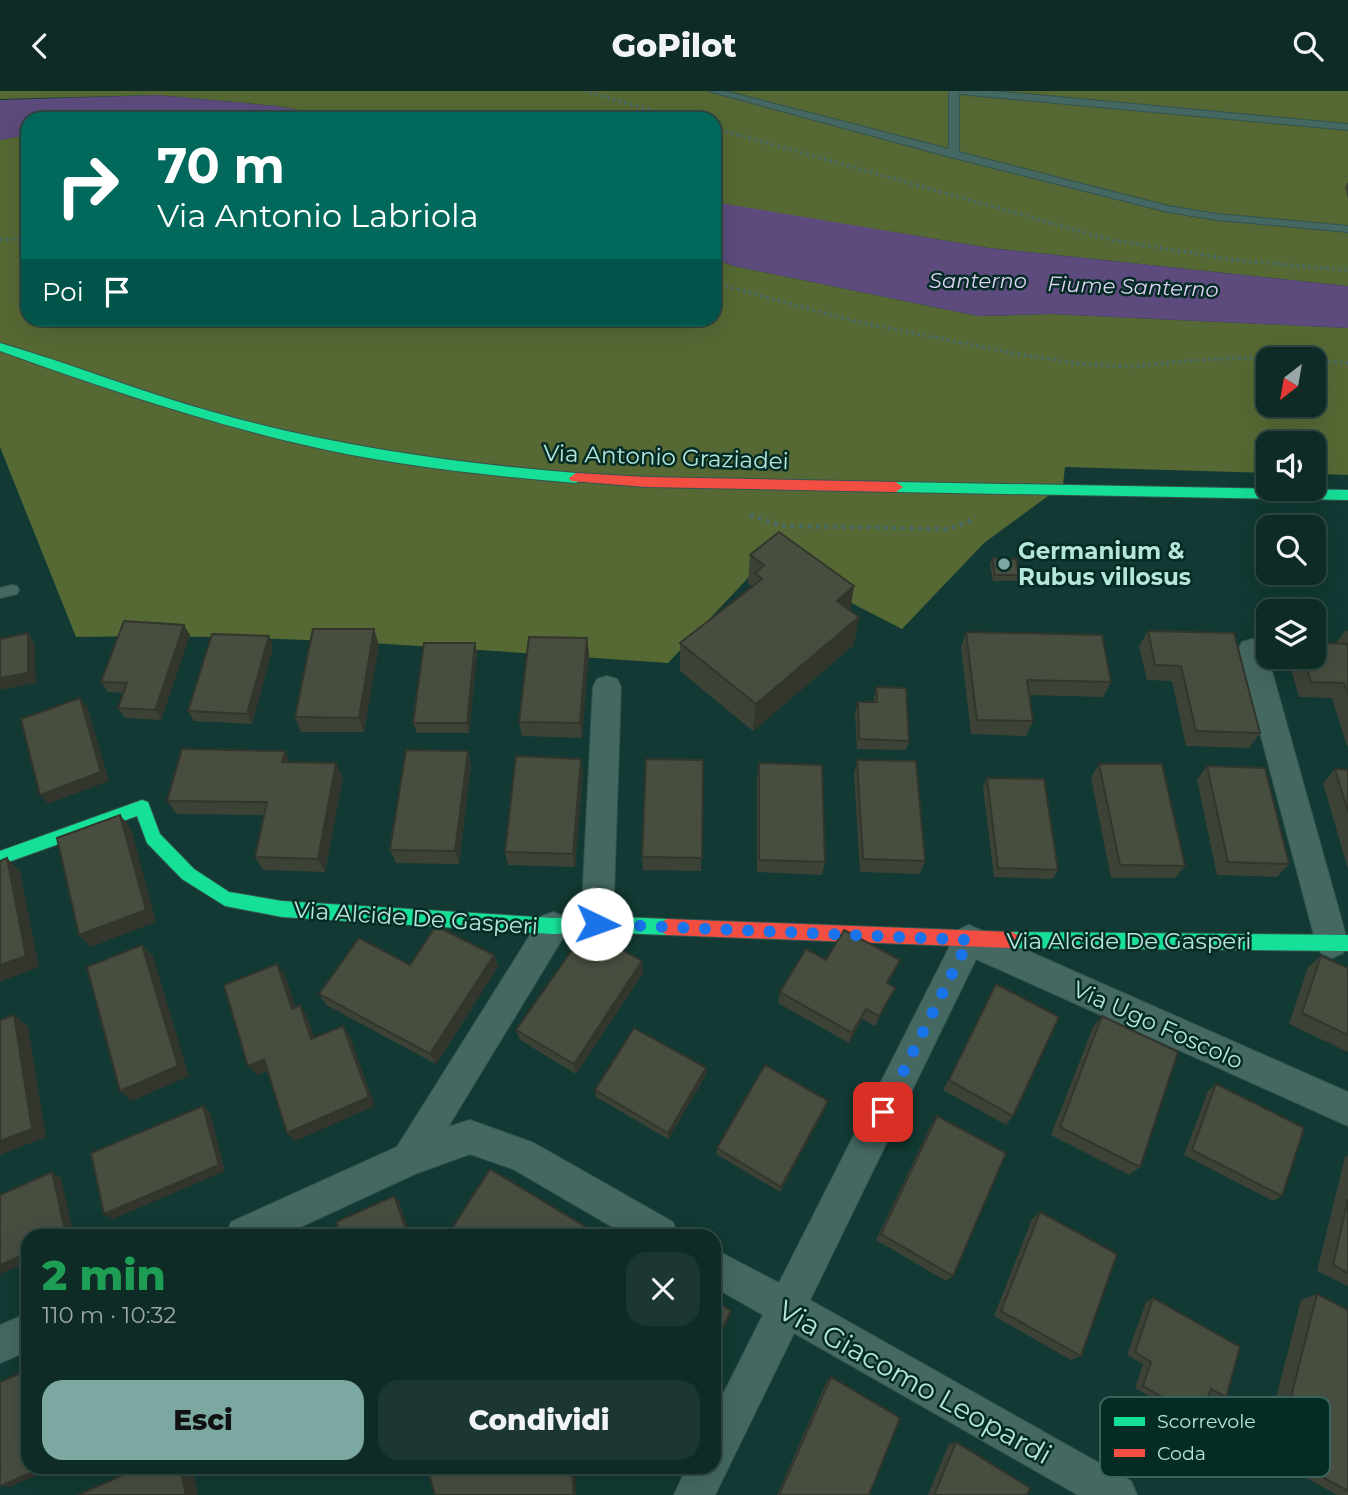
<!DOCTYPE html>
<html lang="it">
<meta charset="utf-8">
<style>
body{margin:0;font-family:Montserrat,sans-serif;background:#1c3732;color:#f1f3f6;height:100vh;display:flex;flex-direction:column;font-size:26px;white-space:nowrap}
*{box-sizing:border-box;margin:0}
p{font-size:23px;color:#9ba7a7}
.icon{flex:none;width:38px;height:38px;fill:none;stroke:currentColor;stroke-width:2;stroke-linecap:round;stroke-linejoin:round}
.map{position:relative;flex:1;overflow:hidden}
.panel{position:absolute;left:21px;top:1138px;width:700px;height:245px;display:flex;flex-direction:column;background:#0e2b26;border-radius:21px;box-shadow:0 7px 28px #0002,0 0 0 2px #2e4743}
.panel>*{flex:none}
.top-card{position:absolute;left:21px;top:21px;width:700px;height:214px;border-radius:21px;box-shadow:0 7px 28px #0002,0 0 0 2px #2e4743;background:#00695c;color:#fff;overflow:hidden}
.needle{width:46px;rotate:211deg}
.fabs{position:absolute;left:1256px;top:256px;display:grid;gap:14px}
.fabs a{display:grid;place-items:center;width:70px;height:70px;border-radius:14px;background:#0e2b26;box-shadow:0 7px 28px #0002,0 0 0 2px #2e4743;font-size:35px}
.pin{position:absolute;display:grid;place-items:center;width:60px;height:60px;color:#fff;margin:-30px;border-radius:14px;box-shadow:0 4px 10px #0006}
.me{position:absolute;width:77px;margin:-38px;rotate:93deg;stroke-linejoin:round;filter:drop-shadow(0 0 5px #0008)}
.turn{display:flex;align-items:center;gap:24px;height:147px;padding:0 21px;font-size:32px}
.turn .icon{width:91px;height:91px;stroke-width:2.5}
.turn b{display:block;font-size:49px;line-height:60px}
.then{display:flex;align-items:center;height:66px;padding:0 21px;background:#0003;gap:14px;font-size:26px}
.round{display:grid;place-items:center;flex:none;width:74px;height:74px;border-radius:21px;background:#1c3732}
.head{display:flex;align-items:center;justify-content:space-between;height:119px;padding:0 21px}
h1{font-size:42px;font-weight:800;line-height:52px;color:#1e9e55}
.primary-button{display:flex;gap:14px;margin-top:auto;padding:14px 21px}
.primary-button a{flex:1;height:80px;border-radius:21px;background:#7ba9a1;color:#111;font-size:28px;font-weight:800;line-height:80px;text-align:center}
.primary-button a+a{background:#1c3732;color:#f1f3f6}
header{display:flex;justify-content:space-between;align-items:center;height:91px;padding:0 21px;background:#0e2b26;font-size:32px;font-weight:800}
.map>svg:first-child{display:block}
.green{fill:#566934;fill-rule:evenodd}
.water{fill:#5c4b7c}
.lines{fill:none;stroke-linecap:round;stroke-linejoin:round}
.lane-casing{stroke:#35544f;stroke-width:2}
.street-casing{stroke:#35544f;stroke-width:2}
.fast-casing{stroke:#35544f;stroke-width:2}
.jam-casing{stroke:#35544f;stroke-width:2}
.path-far1{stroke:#4d6b66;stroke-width:3.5;stroke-dasharray:2.5 3.5;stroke-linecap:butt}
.path{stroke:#4d6b66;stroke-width:4.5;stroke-dasharray:3.5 5;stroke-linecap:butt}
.lane{fill:#456862;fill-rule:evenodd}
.street{fill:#456862;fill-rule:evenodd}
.fast{fill:#16e098;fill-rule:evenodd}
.jam{fill:#f24e42;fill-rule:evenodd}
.wall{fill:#3d4236}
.shaded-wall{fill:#32362c}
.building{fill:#474d3f;stroke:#32362c;stroke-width:2}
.route{stroke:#1a73e8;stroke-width:12;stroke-dasharray:0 21.6}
.poi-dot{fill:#7ba9a1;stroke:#052b25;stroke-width:2.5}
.labels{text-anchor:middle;stroke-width:5;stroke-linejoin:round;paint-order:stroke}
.far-water-label{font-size:21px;font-style:italic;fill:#ded2f4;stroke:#052b25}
.street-label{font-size:23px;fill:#b4e6dc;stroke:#052b25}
.poi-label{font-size:23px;font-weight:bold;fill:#b4e6dc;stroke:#052b25;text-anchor:start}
.near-street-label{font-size:28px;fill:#b4e6dc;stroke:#052b25}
.key{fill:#052b25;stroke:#3a635c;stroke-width:2}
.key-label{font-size:19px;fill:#b4e6dc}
</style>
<header><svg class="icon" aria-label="back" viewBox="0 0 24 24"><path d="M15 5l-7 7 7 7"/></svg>GoPilot<svg class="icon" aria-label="search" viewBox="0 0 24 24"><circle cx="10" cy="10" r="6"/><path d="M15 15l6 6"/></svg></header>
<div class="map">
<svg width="1348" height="1404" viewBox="0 0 1348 1404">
<rect width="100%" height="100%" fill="#123933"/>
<g class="green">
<path d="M0 0H1348V195L990 157 726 114 714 111V28H348L277 15 157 4 0 8Z"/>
<path d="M28 44V228H714V168L734 175 978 225 1050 223 1348 237V384L1314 383V352H1269V382L1065 376 1063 394 984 452 902 538 766 468 668 572C471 559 274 541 76 546L0 356V49ZM1269 268H1314V313H1269Z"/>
</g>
<g class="water">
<path d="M157 4 277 15 348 28H28V44L0 49V9Z"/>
<path d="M714 111 990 157 1348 195V237L1050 223 978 225 734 175 714 168Z"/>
</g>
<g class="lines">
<g class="lane-casing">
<g id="lane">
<path d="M708 0H725L949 58V0H994L1348 33V39L959 3V61L1168 115 1217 123 1348 135V141L1217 129 1168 121 950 66Z"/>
<path d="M12 494 17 495 19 499 17 503 0 507V497Z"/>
</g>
</g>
<g class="street-casing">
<g id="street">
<path d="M1252 548 1262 551 1266 559 1348 852 1343 862 1332 867 1321 862 1316 852 1238 559 1242 551Z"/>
<path d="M607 585 617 588 621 596 613 833 608 843 597 847 586 843 581 833 593 596 597 588Z"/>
<path d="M553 821 564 825 569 835 564 845 448 1036 470 1029 534 1052 673 1131 678 1144H626L513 1078 470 1063 415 1083 283 1144H226L231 1131 397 1056 542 825Z"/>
<path d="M969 834 1348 1001V1035L976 868 810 1209 1131 1390 1137 1404H1078L794 1242 715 1404H674L687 1376H714V1321L763 1224 714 1196V1158L779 1192 958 839Z"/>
<path d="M28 1222V1260L0 1272V1234Z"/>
</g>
</g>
<g class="fast-casing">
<g id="fast">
<path d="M0 252C72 273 141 301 213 321 332 355 453 372 576 382L583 387 576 392C482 384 388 374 296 352 195 328 97 295 0 260Z"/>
<path d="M896 391 1348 399V409L896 401 889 396Z"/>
<path d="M142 709 148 711 160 743 194 778 229 801 282 810 553 827 597 825 667 828 673 831 675 836 673 841 667 844 597 841 553 843 282 826 225 815 182 788 147 752 137 725 0 774V760Z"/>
<path d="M1012 841 1348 844V860L1012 857 1006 854 1004 849 1006 844Z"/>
</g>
</g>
<g class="jam-casing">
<g id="jam">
<path d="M576 382 646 386 896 391 903 396 896 401 646 396 571 390 569 387Z"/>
<path d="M667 828 1012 841 1018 844 1020 849 1018 854 1012 857 667 844 661 841 659 836 661 831Z"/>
</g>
</g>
<g class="path-far1">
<path d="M584 0 683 28"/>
<path d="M714 37 1111 149 1242 170 1348 179"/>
<path d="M0 149 28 147"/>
<path d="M714 192 858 231 1013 262 1080 273 1132 276 1183 270 1266 266 1348 272"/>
</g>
<g class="path">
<path d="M750 424 782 435 950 438 976 427"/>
<path d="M1314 535 1320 554H1314"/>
</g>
<use href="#lane" class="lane"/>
<use href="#street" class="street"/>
<use href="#fast" class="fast"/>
<use href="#jam" class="jam"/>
</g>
<g class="wall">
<path d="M1348 91V108L1345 96Z"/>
<path d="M750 464 854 495 850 519 854 554 753 640 680 580V552L752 496 748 492Z"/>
<path d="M992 467 1019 484 1017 490H993L990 473Z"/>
<path d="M1148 540 1260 642 1249 657 1186 655 1172 590 1147 589 1139 555Z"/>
<path d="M1345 540H1348V655H1347L1332 607 1299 606 1288 567 1289 565H1314L1336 552Z"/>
<path d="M966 541 1111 591 1103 606 1029 604 1033 630 1026 645 971 643 961 556Z"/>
<path d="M190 544 161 629 125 627 118 617 124 602 108 601 101 591Z"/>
<path d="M475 552 477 563 469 642H417L413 632Z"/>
<path d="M379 554 364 641H301L295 626Z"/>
<path d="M273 556 252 633 194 630 188 620Z"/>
<path d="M589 562 582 647 522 645 519 631Z"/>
<path d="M876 596 909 650 906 659 857 658 855 621 858 611H874V606Z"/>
<path d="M468 660 471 674 459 773 396 772 390 759Z"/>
<path d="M703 669 701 780 643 779 642 766Z"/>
<path d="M857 669 925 770 920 783 860 781 854 683Z"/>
<path d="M291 671 343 686 325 781 263 779 255 766 264 724 177 723 167 710Z"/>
<path d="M759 672 825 771 822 784 757 781V686Z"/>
<path d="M1099 673 1185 775 1175 787H1111L1091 687Z"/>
<path d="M1207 675 1289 773 1277 786 1217 784 1197 689Z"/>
<path d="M1335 678 1348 679V778L1323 692Z"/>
<path d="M583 682 575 776 508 774 505 761Z"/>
<path d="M987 687 1058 779 1053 788 994 786 983 696Z"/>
<path d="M494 864 498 876 436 973 326 914 319 903 410 874Z"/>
<path d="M1321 865 1348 877V961L1289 933 1308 876Z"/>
<path d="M826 869 895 880 888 893 895 897 890 907 875 935 862 928 849 952 778 912 780 901Z"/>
<path d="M642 870 643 882 576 983 520 949 516 939Z"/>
<path d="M996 893 1013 1025 1006 1034 943 999Z"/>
<path d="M1102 925 1140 1076 1129 1084 1051 1044 1093 936Z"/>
<path d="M706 977V984L668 1048 596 1006 595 999Z"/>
<path d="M1216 993 1282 1105 1273 1110 1184 1064 1208 1000Z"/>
<path d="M826 1016 780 1101 716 1063 717 1057Z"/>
<path d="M937 1025 953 1185 946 1190 876 1149 931 1034Z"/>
<path d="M1348 1064V1195L1317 1180 1345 1066Z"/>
<path d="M1040 1121 1081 1265 1071 1269 994 1225 1032 1128Z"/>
<path d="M1317 1203 1348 1219V1404H1337L1262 1362 1301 1209Z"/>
<path d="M1153 1207 1226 1306 1217 1308 1209 1304 1201 1328 1192 1330 1135 1297 1143 1273 1127 1264 1146 1211Z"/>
<path d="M831 1286 869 1404H777L827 1290Z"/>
<path d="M956 1351 1027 1404H928L949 1353Z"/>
</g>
<g class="shaded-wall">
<path d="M854 495 849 524 837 510Z"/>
<path d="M859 526 854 554 753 640 756 613Z"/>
<path d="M184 534 190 544 161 629 155 619Z"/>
<path d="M374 538 379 554 364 641 359 627Z"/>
<path d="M28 542 35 553 36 592 0 599V587Z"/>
<path d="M269 545 273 556 252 633 247 623Z"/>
<path d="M587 547 589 562 582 647 580 632Z"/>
<path d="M475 552 477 563 469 642 467 632Z"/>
<path d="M80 607 88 617 109 690 48 713 40 704Z"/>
<path d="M285 660 292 674 282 671Z"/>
<path d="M468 660 471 674 459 773 455 760Z"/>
<path d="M581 668 583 682 575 776 573 763Z"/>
<path d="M336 672 343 686 325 781 318 768Z"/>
<path d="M120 724 131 737 156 831 91 856 79 844Z"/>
<path d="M7 767 20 780 39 876 0 891V874Z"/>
<path d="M142 854 153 865 189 985 132 1010 120 1000Z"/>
<path d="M494 864 498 876 436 973 430 963Z"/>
<path d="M900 869 895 880 883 903 887 892Z"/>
<path d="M642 870 643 882 576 983 574 973Z"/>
<path d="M277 873 285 884 300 929 292 918Z"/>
<path d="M895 897 890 907 875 935 879 925Z"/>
<path d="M300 914 307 925 319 958 311 948Z"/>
<path d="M866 918 862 928 849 952 852 942Z"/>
<path d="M14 924 28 935 46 1046 0 1064V1050Z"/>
<path d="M343 935 350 945 375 1015 295 1050 287 1042Z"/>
<path d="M264 968 273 978 257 984 248 975Z"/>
<path d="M706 977V984L668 1048V1042Z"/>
<path d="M828 1010 826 1016 780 1101 781 1096Z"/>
<path d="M203 1015 210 1021 225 1080 113 1128 104 1123Z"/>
<path d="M52 1081 61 1087 74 1144H66Z"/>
<path d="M394 1105 399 1110 410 1144H408Z"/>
<path d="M28 1162V1171L0 1183V1174Z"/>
<path d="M731 1220 730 1225 714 1256V1253Z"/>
<path d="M44 1376H56L10 1396 0 1395Z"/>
<path d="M180 1376H192L198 1404H186Z"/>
<path d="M568 1376 575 1381 576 1404H574Z"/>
</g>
<g class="building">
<path d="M779 441 854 495 837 510 859 526 756 613 680 552 762 488 755 482 764 474 750 464Z"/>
<path d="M992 467 1016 468 1019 484H995Z"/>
<path d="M124 530 184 534 155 619 118 617 127 592 101 591Z"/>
<path d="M313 538H374L359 627 295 626Z"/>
<path d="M1148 540 1234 542 1260 642 1196 640 1181 575 1155 574Z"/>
<path d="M966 541 1102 544 1111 591 1027 589 1033 630 977 629Z"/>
<path d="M28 542V582L0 587V548Z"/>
<path d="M212 543 269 545 247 623 188 620Z"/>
<path d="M529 546 587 547 580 632 519 631Z"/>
<path d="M424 552H475L467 632H413Z"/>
<path d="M1314 552 1348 553V604L1344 592 1311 591 1303 565H1314Z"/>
<path d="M876 596 906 597 909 650 859 648 858 611H877Z"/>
<path d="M80 607 101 681 40 704 21 628Z"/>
<path d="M182 658 285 660 282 671 336 672 318 768 255 766 267 711 167 710Z"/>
<path d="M406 659 468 660 455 760 390 759Z"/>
<path d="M516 665 581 668 573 763 505 761Z"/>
<path d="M646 668 703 669 702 767 642 766Z"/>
<path d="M857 669 916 670 925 770 863 768Z"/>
<path d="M759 672 822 674 825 771 759 769Z"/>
<path d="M1099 673H1162L1185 775 1120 774Z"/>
<path d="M1207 675 1265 677 1289 773 1228 771Z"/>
<path d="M1335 678 1348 679V721Z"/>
<path d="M987 687 1044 688 1058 779 998 777Z"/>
<path d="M120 724 146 819 79 844 57 747Z"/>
<path d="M7 767 26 865 0 874V770Z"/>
<path d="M436 835 494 864 430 963 319 903 359 847 410 874Z"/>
<path d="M586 839 642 870 574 973 516 939Z"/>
<path d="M844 839 900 869 887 892 895 897 879 925 866 918 852 942 780 901 806 858 826 869Z"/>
<path d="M142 854 178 975 120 1000 87 876Z"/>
<path d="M1321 865 1348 877V944L1302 922Z"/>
<path d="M277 873 292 918 300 914 311 948 343 935 369 1006 287 1042 264 968 248 975 224 894Z"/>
<path d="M996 893 1059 926 1013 1025 949 989Z"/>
<path d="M14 924 32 1038 0 1050V929Z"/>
<path d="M1102 925 1178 961 1140 1076 1060 1036Z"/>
<path d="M634 937 706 977 668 1042 595 999Z"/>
<path d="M765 974 828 1010 781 1096 717 1057Z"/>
<path d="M1216 993 1304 1037 1282 1105 1192 1059Z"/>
<path d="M203 1015 219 1074 104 1123 91 1062Z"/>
<path d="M937 1025 1006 1062 953 1185 881 1143Z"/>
<path d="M490 1078 599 1144H460L451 1139Z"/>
<path d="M52 1081 66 1144H28V1162L0 1174V1104Z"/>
<path d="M394 1105 408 1144H340L336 1131Z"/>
<path d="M1348 1108V1182L1333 1174Z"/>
<path d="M1040 1121 1117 1163 1081 1265 1001 1220Z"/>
<path d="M1317 1203 1348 1219V1400L1277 1361Z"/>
<path d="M1153 1207 1240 1256 1226 1306 1211 1298 1201 1328 1143 1295 1151 1271 1135 1261Z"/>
<path d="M714 1209 731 1220 714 1253Z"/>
<path d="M28 1279V1376H44L0 1395V1291Z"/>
<path d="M831 1286 900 1327 869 1404H779Z"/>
<path d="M956 1351 1030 1397 1027 1404H934Z"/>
<path d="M141 1376H180L186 1404H78Z"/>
<path d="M427 1376H568L572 1380 574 1404H435Z"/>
</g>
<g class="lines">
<path class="route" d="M597 833 969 849 883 1021"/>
</g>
<circle class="poi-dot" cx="1004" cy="473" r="7"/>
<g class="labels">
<g class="far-water-label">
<text x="978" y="197">Santerno</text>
<text transform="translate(1133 196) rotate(2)" y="7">Fiume Santerno</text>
</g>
<g class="street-label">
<text transform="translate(666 366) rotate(2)" y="8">Via Antonio Graziadei</text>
<text transform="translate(416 827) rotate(4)" y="8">Via Alcide De Gasperi</text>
<text x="1129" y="858">Via Alcide De Gasperi</text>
<text transform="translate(1158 934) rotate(24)" y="8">Via Ugo Foscolo</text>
</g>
<g class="poi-label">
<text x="1018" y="468">Germanium &amp;<tspan x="1018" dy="26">Rubus villosus</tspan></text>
</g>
<g class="near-street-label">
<text transform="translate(915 1291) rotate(29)" y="10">Via Giacomo Leopardi</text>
</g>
</g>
<rect x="1100" y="1306" width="230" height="80" rx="10" class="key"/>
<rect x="1114" y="1326" width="31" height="9" fill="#16e098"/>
<rect x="1114" y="1358" width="31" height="8" fill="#f24e42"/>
<g class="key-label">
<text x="1157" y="1337">Scorrevole</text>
<text x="1157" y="1369">Coda</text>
</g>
</svg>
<div class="fabs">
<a><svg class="needle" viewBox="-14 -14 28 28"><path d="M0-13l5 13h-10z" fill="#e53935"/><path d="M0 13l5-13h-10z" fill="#9ba7a7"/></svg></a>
<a><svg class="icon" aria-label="sound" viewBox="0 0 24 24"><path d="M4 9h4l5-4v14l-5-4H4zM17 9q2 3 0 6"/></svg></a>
<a><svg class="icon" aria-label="search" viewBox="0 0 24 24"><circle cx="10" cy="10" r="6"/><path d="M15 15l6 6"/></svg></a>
<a><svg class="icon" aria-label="layers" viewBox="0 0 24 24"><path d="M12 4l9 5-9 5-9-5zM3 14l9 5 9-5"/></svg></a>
</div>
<div class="pin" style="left:883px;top:1021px;background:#d93025"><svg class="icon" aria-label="arrive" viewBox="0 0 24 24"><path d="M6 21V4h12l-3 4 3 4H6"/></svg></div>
<svg class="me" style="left:597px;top:833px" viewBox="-20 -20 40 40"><circle r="19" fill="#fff"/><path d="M0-13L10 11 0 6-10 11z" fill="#1a73e8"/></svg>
<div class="top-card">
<div class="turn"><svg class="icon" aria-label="right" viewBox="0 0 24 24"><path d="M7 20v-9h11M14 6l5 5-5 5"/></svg><div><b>70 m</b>Via Antonio Labriola</div></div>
<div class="then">Poi<svg class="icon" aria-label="arrive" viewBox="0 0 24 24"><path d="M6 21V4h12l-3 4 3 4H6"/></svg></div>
</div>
<section class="panel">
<div class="head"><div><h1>2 min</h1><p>110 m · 10:32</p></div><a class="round"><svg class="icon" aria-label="close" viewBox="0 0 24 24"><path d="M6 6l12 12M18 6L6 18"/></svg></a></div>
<div class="primary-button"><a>Esci</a><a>Condividi</a></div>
</section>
</div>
